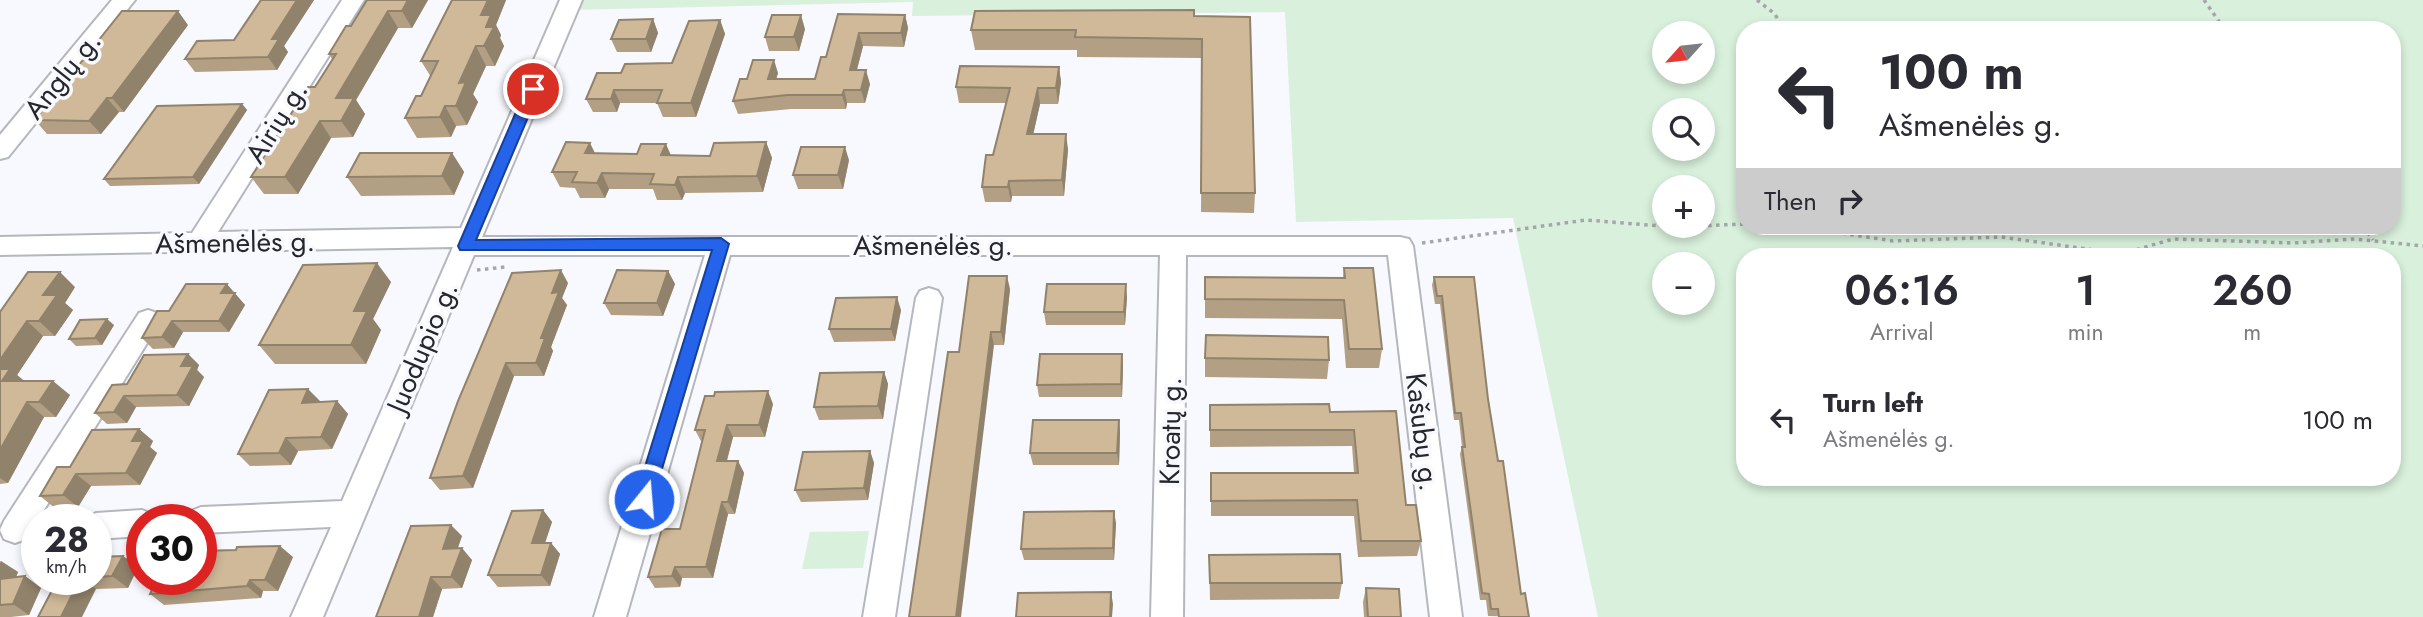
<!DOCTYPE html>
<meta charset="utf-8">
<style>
body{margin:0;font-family:Jost,sans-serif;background:#f2f2f3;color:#2b2b33;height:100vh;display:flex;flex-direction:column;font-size:26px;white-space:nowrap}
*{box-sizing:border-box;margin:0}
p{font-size:23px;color:#7c7c81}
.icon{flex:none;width:38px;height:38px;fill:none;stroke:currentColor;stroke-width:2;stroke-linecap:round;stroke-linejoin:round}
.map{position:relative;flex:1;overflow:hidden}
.drawer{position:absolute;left:1736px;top:248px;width:665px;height:238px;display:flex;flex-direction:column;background:#fff;border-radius:28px;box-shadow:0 4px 10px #0003}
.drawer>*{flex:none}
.top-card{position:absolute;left:1736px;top:21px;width:665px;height:214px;border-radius:28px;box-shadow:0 4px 10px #0003;background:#fff;color:#2b2b33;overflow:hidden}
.needle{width:46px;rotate:243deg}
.fabs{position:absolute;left:1652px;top:21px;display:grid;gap:14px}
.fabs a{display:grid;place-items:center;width:63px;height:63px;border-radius:50%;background:#fff;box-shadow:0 4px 10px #0003;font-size:35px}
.speed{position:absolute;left:21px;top:504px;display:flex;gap:14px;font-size:35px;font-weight:700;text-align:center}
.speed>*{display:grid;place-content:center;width:91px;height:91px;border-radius:50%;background:#fff;box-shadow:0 4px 10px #0003;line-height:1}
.speed small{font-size:18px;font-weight:400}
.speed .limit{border:10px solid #d22;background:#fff;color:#111}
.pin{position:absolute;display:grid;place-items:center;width:60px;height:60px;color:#fff;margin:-30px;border:4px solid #fff;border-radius:50%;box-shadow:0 2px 7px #0007}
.me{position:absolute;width:77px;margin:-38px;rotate:17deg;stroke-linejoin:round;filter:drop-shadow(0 0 5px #0008)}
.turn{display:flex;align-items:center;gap:24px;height:147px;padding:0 28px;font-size:32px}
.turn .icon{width:91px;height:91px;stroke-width:2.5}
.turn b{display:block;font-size:49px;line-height:60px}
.then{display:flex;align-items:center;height:66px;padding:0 28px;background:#0003;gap:14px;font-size:26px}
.eta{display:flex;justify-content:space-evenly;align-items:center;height:119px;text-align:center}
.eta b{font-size:42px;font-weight:600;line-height:49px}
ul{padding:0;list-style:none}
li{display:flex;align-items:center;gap:21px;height:105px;padding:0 28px}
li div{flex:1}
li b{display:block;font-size:26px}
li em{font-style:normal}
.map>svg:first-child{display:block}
.green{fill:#d8f0dc;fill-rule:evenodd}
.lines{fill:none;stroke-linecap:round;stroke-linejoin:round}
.street-casing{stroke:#b5b7be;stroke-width:4}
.path{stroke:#a5a6aa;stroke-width:3.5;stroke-dasharray:3.5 4.5;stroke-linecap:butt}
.street{fill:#fff;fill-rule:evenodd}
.wall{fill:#b29f84}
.shaded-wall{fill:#91826b}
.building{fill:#cfb999;stroke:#91826b;stroke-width:2}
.route{fill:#2563eb;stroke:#184099;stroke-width:2}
.labels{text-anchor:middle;stroke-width:7;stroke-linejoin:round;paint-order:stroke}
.street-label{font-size:28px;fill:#26272a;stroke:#f8f9fe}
</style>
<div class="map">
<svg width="2423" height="617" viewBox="0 0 2423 617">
<rect width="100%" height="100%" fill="#f8f9fe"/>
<g class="green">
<path d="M575 0H2423V617H1598L1513 218 1296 222 1285 12 912 16 913 2 571 10ZM1745 30H2392V226H1745ZM1664 33H1703V72H1664ZM1664 110H1703V149H1664ZM1664 187H1703V226H1664ZM1745 257H2392V478H1745ZM1664 264H1703V303H1664Z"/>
<path d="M869 531 863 568 802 569 810 532Z"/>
</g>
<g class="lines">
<g class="street-casing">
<g id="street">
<path d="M112 0H135L8 157 0 159V135Z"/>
<path d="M342 0H364L218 232 461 228 560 0H582L482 237H1400L1409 239 1413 246 1462 617H1430L1388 255H1186L1183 617H1151L1160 255H730L626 617H594L705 255H474L323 617H291L331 527 201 533V520H186L191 511 201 507 342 501 453 247 0 255V237L192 233Z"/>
<path d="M929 288 938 291 942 298 895 617H863L916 298 920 291Z"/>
<path d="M148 310 157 313 161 320 157 327 26 539 15 543 4 539 0 530 4 521 139 313Z"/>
<path d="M142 510 152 514 155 520H142V536L96 539V520H84L96 513Z"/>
</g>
</g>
<g class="path">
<path d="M1757 0 1775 14 1783 30"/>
<path d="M2204 0 2225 30"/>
<path d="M1795 226 1893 241 2001 237 2109 252 2132 251 2173 239 2293 243 2355 239 2423 246"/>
<path d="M2363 226 2373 240"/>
<path d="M1422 243 1586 220 1673 227 1745 224"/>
<path d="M477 270 505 267"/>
</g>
<use href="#street" class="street"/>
</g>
<g class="wall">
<path d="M261 0H314L284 46 288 52 277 70 195 72 185 59 234 40Z"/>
<path d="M367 0H428L412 28H398L356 100 365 114 353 137 331 138 298 194H264L251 177 315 87 332 59 329 54 351 26Z"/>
<path d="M452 0H506L496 25 501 35 500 38 504 46 495 66H486L473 94 478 102 467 125 456 126 451 137 417 138 405 118 421 96 431 77 421 61Z"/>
<path d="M838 14 905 15 908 28 904 47 863 46 857 70 870 84 865 103H847L846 109H791L738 114 733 101 747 79 778 73 776 79H815L826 57Z"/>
<path d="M1194 16 1255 193 1254 213 1201 212 1202 58 1077 57V50H975L971 30Z"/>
<path d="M653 19 658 33 651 52H617L611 39Z"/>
<path d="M720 20 725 34 696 117H663L657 103H620L617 112H593L586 99 621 73 672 63Z"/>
<path d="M188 25 124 112H119L101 134H47L35 120Z"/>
<path d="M805 29 799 51H769L765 37Z"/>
<path d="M1059 67 1061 82 1058 104H1040L1033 134 1068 149 1064 196H1012L1011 202H985L982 187 993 155 1006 103H959L956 87Z"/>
<path d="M242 104 247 110 199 184 110 186 104 179Z"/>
<path d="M766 142 772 158 763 192 685 193 682 200H657L653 189H609L605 198H580L575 188 560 187 552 172 595 154 710 156Z"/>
<path d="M452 153 464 172 454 195 361 196 347 177Z"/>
<path d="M849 160 843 189H798L793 175Z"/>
<path d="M1344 268 1382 349 1379 368H1346L1342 319 1205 318V277L1343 278Z"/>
<path d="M668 271 675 284 663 316 611 315 604 303Z"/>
<path d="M1434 277 1488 399 1521 594 1529 617 1488 616 1486 600H1480L1460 454 1462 447 1459 420H1454L1440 304H1435L1432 285Z"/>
<path d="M391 282 373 319 381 330 366 364H275L259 345Z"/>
<path d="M568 283 562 298 567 305 551 347 553 351 544 376H514L473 488 440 490 430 478 458 401Z"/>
<path d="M75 287 65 303 73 310 55 336H43L17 375 24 381 70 395 56 417H44L8 483 0 484V312Z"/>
<path d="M1010 289 1004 345H994L959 352Z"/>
<path d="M237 295V296L245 305 229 332H183L174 348 153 349 142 338 169 311Z"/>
<path d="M1127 297 1125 325H1046L1044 312Z"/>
<path d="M901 310 895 341 834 342 829 329Z"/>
<path d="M114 325 102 345 76 346 69 339Z"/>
<path d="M188 354 199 365 197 370 204 377 189 406 136 407 127 423 107 424 95 413 127 384Z"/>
<path d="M1122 354 1123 366 1122 397H1039L1037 385Z"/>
<path d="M1205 358 1329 360 1327 379 1205 377Z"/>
<path d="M884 372 888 384 883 419 819 420 814 407Z"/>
<path d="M320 401 319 402 337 401 348 414 332 449 298 451 291 465 250 466 238 454Z"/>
<path d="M773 404 765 437H733L727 461H738L744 473 735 514H728L713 578H682L680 587 655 588 648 577 680 529 702 443 695 430Z"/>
<path d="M1210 405 1330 412 1396 411 1406 505 1421 541 1417 556 1358 557 1354 516H1211V473H1354L1352 446 1210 447Z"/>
<path d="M1119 420 1120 432 1119 465H1033L1030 453Z"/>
<path d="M139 429 153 441 150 447 157 453 140 485 91 486 78 507 55 508 40 496Z"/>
<path d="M870 451 874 463 868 500 801 502 795 490Z"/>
<path d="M543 510 552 522 545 543H551L560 554 550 586 498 587 488 575Z"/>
<path d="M1116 523 1114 560H1024L1021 549Z"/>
<path d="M462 536 458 548 472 560 462 588 442 589 433 617H376Z"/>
<path d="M1209 555 1342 583 1339 599 1210 600Z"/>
<path d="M123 556 138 567 128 588 96 589 58 579H96V557Z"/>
<path d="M293 557 278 591H263L261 598 164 605 150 594Z"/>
<path d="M0 561 18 572 16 578 25 576 41 588 29 615 11 617H0Z"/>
<path d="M1366 588 1401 617H1364L1363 602Z"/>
</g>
<g class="shaded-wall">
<path d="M297 0H314L284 46 288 52 277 70 268 57 272 39Z"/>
<path d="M408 0H428L412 28 402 11Z"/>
<path d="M488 0H506L496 25 501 35 500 38 504 46 495 66 484 46 481 15Z"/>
<path d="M178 11 188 25 124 112 112 98Z"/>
<path d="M388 11 398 28 356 100 365 114 353 137 341 121 336 98Z"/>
<path d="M801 15 805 29 799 51 794 37Z"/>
<path d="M905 15 908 28 904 47 901 33Z"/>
<path d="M653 19 658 33 651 52 646 39Z"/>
<path d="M720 20 725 34 696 117 691 103Z"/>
<path d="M859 33 863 46 853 84 850 70Z"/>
<path d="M476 46 486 66 473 94 478 102 467 125 456 106 459 83Z"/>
<path d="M774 60 778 73 772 92 768 79Z"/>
<path d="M1059 67 1061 82 1058 104 1056 88Z"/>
<path d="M866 70 870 84 865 103 861 90Z"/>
<path d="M1038 88 1040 104 1030 149 1027 134Z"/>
<path d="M614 90 620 103 617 112 611 99Z"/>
<path d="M844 90 847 103 846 109 842 95Z"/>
<path d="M107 98 119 112 101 134 89 121Z"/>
<path d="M242 104 247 110 199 184 193 177Z"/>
<path d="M445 106 456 126 451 137 440 117Z"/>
<path d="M320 121 331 138 298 194 285 177Z"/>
<path d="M1066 134 1068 149 1064 196 1062 180Z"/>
<path d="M766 142 772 158 763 192 757 176Z"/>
<path d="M590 143 598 159 585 153Z"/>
<path d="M666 144 673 160 661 155Z"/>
<path d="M845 147 849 160 843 189 838 175Z"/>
<path d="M452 153 464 172 454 195 442 176Z"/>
<path d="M602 173 609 189 605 198 597 183Z"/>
<path d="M678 177 685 193 682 200 675 185Z"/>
<path d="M1009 181 1012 196 1011 202 1008 187Z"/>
<path d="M377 263 391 282 373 319 381 330 366 364 351 345 354 311Z"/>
<path d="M561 270 568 283 562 298 567 305 551 347 553 351 544 376 536 363 552 293Z"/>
<path d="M668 271 675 284 663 316 657 303Z"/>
<path d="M60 272 75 287 65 303 73 310 55 336 39 321 43 295Z"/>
<path d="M1007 276 1010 289 1004 345 1001 332Z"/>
<path d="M227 284 245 305 229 332 219 321 221 293Z"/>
<path d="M1126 284 1127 297 1125 325 1124 312Z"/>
<path d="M897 297 901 310 895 341 891 329Z"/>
<path d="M107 319 114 325 102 345 95 338Z"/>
<path d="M27 321 43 336 17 375 28 384 2 381 0 375V360Z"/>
<path d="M172 321 183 332 174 348 162 337Z"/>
<path d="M991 332 994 345 961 617H956Z"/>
<path d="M188 354 199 365 197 370 204 377 189 406 177 395 181 366Z"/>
<path d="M1122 354 1123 366 1122 397 1121 384Z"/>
<path d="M506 363 514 376 473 488 463 476Z"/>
<path d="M884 372 888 384 883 419 878 406Z"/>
<path d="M53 381 70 395 56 417 39 402Z"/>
<path d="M308 389 320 401 313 415 302 403Z"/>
<path d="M768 391 773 404 765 437 759 425Z"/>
<path d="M124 396 136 407 127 423 114 412Z"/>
<path d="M337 401 348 414 332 449 321 437Z"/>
<path d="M27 402 44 417 8 483 0 478V450Z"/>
<path d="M1119 420 1120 432 1119 465 1117 453Z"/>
<path d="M727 425 733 437 723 474 717 461Z"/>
<path d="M139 429 153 441 150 447 157 453 140 485 126 473 132 441Z"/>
<path d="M286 438 298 451 291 465 279 453Z"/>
<path d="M870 451 874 463 868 500 864 488Z"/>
<path d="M738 461 744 473 735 514 728 502Z"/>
<path d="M76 474 91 486 78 507 63 495Z"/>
<path d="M722 502 728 514 713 578 706 567Z"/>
<path d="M543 510 552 522 541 554 532 543Z"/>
<path d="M1114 511 1116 523 1114 560 1113 548Z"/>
<path d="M451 525 462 536 453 560 443 549Z"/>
<path d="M551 543 560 554 550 586 541 575Z"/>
<path d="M280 546 293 557 278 591 265 580Z"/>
<path d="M462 548 472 560 462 588 451 577Z"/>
<path d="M123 556 138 567 128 588 112 576Z"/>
<path d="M1 561 18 572 9 592 0 586V564Z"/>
<path d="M675 567 682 578 680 587 672 576Z"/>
<path d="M25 576 41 588 29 615 13 604Z"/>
<path d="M431 577 442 589 433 617H419Z"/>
<path d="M80 579H83L96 589 82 617H61Z"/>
<path d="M250 580 263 591 261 598 247 586Z"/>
<path d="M1111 592 1113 604 1112 617H1110Z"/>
</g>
<g class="building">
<path d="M261 0H297L272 39H279L268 57 185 59 197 41 234 40Z"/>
<path d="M367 0H408L402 11H388L336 98H354L341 121H320L285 177H251L308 87H315L336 54H329L346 26H351Z"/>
<path d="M452 0H488L481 15H491L486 27H494L484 46H476L459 83 466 82 456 106H445L440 117 405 118 416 96H421L438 61H421Z"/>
<path d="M1194 10V16L1250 17 1255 193H1201L1202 39 1075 37 1076 30H971L975 11Z"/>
<path d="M122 11H178L112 98H107L89 121 35 120Z"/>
<path d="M838 14 905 15 901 33H859L850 70H866L861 90H844L842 95H787L733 101 740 79H747L753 60H774L768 79H815L821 57H826Z"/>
<path d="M772 15H801L794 37H765Z"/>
<path d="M653 19 646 39H611L619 20Z"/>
<path d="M720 20 691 103H657L662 90H614L611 99H586L597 73H621L625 64 672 63 689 21Z"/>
<path d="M960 66 1059 67 1056 88H1038L1027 134H1066L1062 180 1009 181 1008 187H982L986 155H993L1010 88 956 87Z"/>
<path d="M242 104 193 177 104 179 157 106Z"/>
<path d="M566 142 590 143 585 153 637 154 641 144H666L661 155 710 156 714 143 766 142 757 176 678 177 675 185 650 184 654 174 602 173 597 183 572 182 577 172H552Z"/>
<path d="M801 147H845L838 175H793Z"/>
<path d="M360 153H452L442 176 347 177Z"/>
<path d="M377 263 354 311H367L351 345H259L303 265Z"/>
<path d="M1344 268H1373L1382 349H1349L1344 300 1205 299V277L1345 278Z"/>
<path d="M561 270 552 293 559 292 541 338H545L536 363H506L463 476 430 478 458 401 512 273Z"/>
<path d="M617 270 668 271 657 303H604Z"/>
<path d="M28 272H60L43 295H57L39 321H27L0 360V312Z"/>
<path d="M969 276H1007L1001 332H991L956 617H909L948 352H959Z"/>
<path d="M1434 277H1474L1488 399 1498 461H1503L1521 594 1525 593 1529 617H1499L1498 609H1491L1489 594 1482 593 1462 447H1465L1461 413H1455L1442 296H1437Z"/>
<path d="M186 284H227L221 293H235L219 321H172L162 337 142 338 157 311H169Z"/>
<path d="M1047 284H1126L1124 312H1044Z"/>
<path d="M897 297 891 329H829L836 298Z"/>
<path d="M107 319 95 338 69 339 80 320Z"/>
<path d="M1206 335 1328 337 1329 360 1205 358Z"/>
<path d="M188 354 181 366H193L177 395 124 396 114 412 95 413 112 385 127 384 144 355Z"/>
<path d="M1040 354H1122L1121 384 1037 385Z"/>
<path d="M0 369H10L2 381H53L39 402H27L0 450Z"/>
<path d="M884 372 878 406 814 407 820 373Z"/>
<path d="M308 389 302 403 337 401 321 437 286 438 279 453 238 454 269 390Z"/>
<path d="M768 391 759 425H727L717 461H738L728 502H722L706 567H675L672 576 648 577 662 529H680L705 430H695L705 396H714L715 392Z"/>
<path d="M1329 404 1330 412 1396 411 1406 505H1416L1421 541H1361L1357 500 1211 501V473H1358L1354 430H1210V405Z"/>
<path d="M1033 420H1119L1117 453H1030Z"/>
<path d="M139 429 132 441H143L126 473 76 474 63 495 40 496 57 467H70L92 430Z"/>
<path d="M870 451 864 488 795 490 803 452Z"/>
<path d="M543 510 532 543H551L541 575H488L512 511Z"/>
<path d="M1114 511 1113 548 1021 549 1024 512Z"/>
<path d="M451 525 443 549 462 548 451 577H431L419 617H376L411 526Z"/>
<path d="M280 546 265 580H250L247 586 150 594 157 579H201V551L236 550 237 547Z"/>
<path d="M1340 554 1342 583H1210L1209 555Z"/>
<path d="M123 556 112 576 96 577V557Z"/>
<path d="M25 576 13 604 0 605V579Z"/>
<path d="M58 579H80L61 617H38Z"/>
<path d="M1366 588 1399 589 1401 617H1368Z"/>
<path d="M1111 592 1110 617H1016L1018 593Z"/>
</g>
<path class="route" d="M533 84 540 89 476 240 721 238 729 244 653 499 644 507 635 499 712 250H460L458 246 526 89Z"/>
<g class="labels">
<g class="street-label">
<text transform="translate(62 75) rotate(-51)" y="10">Anglų g.</text>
<text transform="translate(276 122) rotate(-58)" y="10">Airių g.</text>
<text transform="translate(235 242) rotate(-1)" y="10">Ašmenėlės g.</text>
<text x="933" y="255">Ašmenėlės g.</text>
<text transform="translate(422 347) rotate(-67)" y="10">Juodupio g.</text>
<text transform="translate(1170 431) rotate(-89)" y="10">Kroatų g.</text>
<text transform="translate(1423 432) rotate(83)" y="10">Kašubų g.</text>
</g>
</g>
</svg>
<div class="fabs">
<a><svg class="needle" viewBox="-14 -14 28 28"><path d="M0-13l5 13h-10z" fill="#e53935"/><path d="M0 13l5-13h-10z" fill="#7c7c81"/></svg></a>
<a><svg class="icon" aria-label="search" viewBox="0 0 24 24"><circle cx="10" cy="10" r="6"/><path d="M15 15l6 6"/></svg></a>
<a>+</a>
<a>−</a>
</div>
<div class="speed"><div>28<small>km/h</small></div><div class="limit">30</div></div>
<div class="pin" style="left:533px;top:89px;background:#d93025"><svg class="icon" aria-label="arrive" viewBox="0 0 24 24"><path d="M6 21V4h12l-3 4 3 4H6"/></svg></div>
<svg class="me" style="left:644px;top:499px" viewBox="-20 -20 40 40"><circle r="17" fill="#2563eb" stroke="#fff" stroke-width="3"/><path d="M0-11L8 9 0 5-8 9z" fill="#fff"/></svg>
<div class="top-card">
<div class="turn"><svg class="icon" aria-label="left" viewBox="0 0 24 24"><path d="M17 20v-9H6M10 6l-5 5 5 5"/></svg><div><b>100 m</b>Ašmenėlės g.</div></div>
<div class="then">Then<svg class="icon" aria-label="right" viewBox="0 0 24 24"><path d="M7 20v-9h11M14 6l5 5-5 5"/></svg></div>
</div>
<section class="drawer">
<div class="eta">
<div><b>06:16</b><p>Arrival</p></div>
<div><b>1</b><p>min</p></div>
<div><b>260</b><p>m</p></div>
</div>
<ul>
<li><svg class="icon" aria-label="left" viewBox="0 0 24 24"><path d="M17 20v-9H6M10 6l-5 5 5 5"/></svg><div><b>Turn left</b><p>Ašmenėlės g.</p></div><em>100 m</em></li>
</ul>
</section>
</div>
